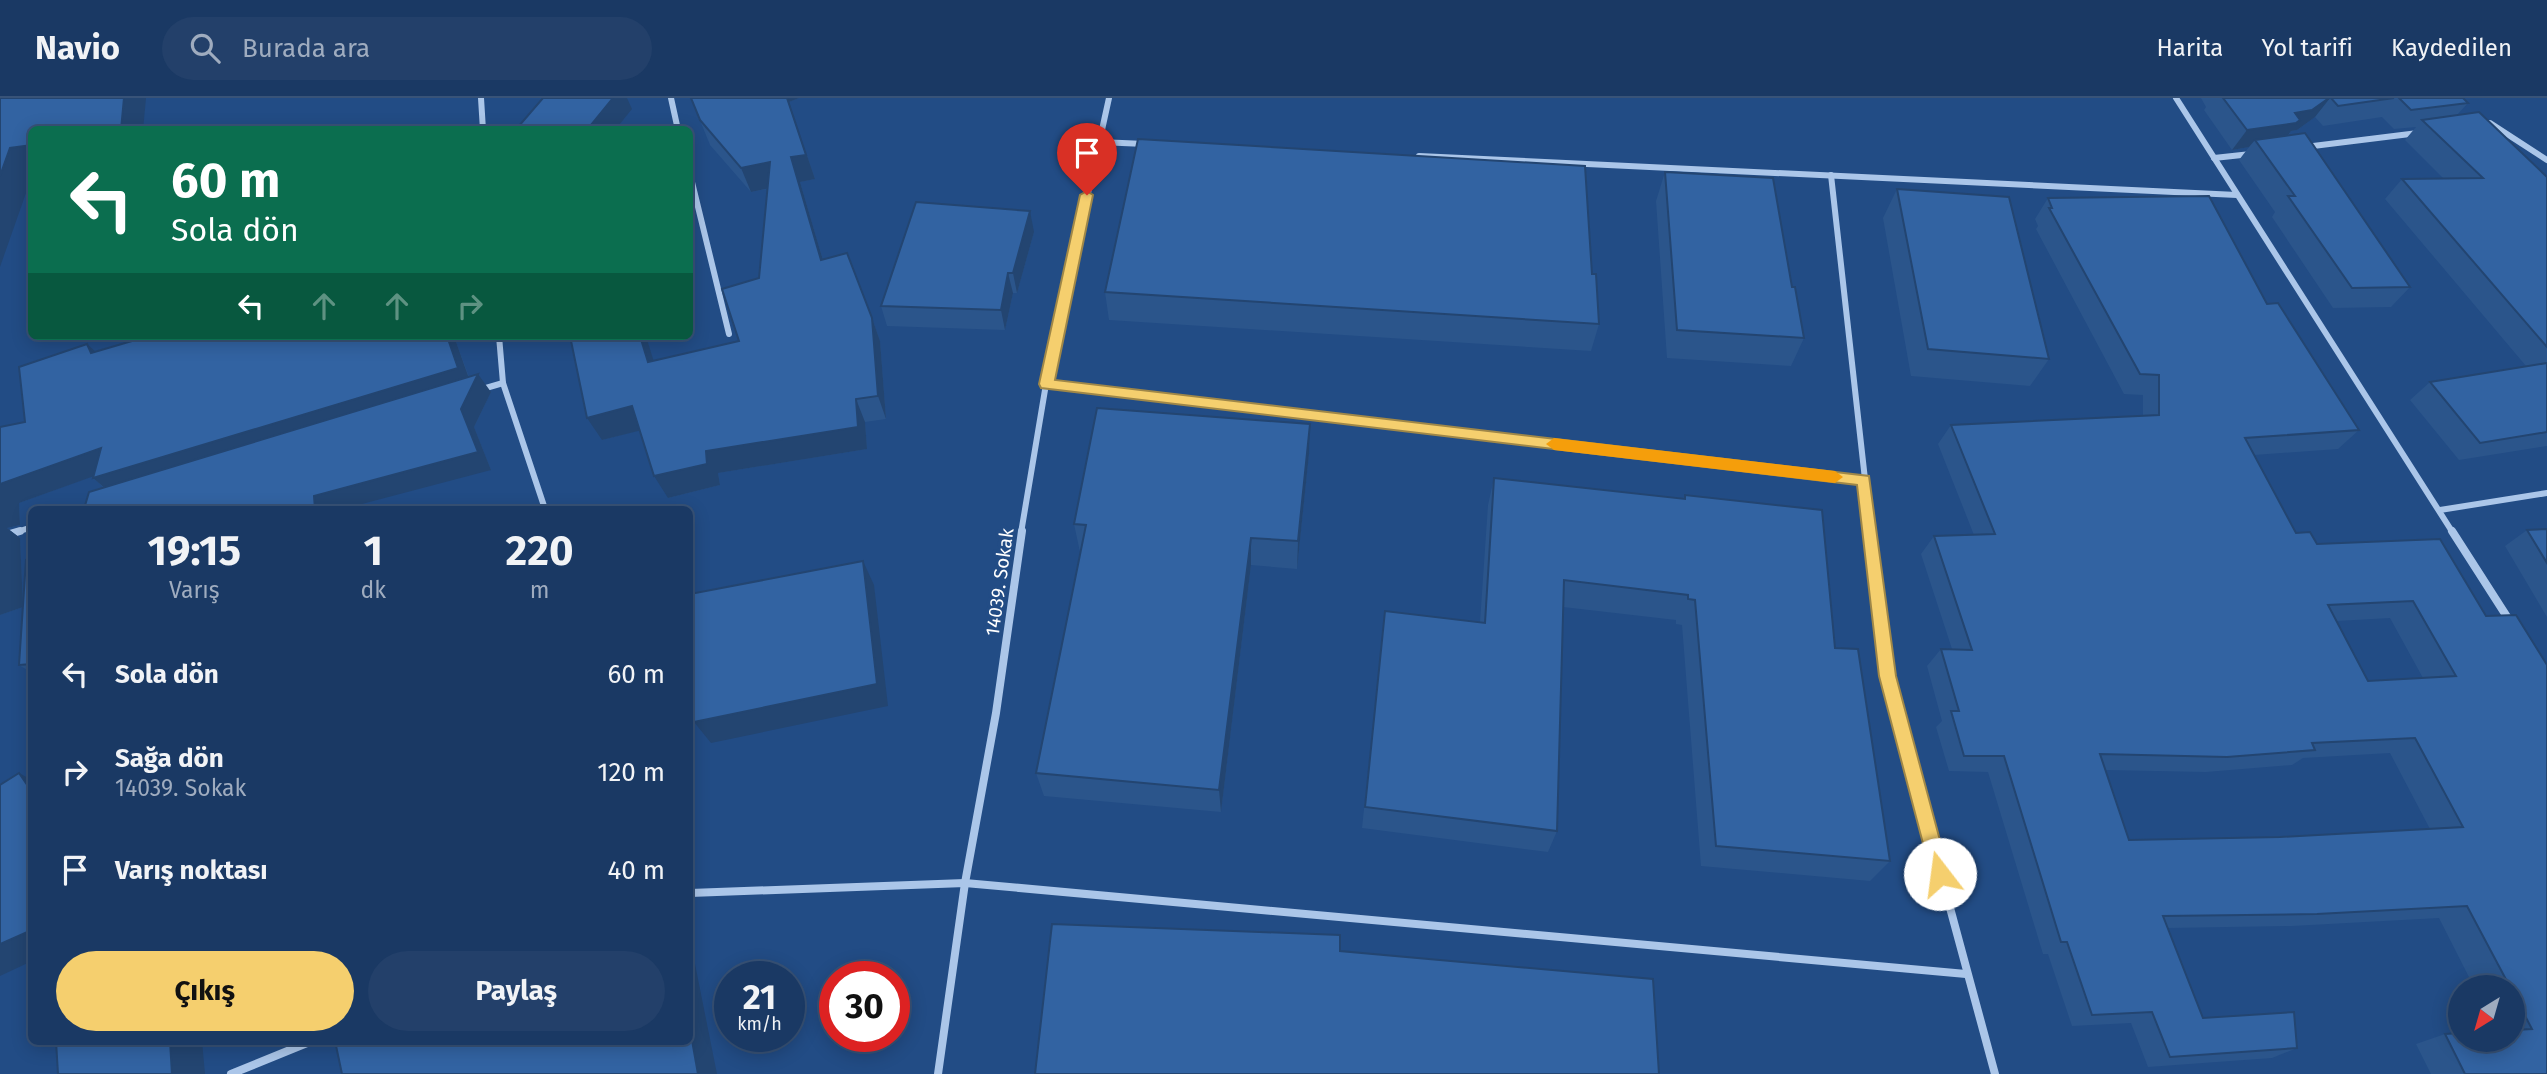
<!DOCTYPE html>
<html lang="tr">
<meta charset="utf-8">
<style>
body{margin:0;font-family:"Fira Sans",sans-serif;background:#23406a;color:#f1f3f6;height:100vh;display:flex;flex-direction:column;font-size:26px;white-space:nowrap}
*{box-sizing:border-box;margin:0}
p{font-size:23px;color:#9facbf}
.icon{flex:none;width:38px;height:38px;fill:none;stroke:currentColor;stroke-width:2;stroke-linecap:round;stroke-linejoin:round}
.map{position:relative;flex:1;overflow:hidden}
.side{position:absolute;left:28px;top:408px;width:665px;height:539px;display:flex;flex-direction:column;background:#1a3964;border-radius:10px;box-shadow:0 4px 18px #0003,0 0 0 2px #385378}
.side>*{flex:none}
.banner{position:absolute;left:28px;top:28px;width:665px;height:214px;border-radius:10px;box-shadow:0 4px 18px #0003,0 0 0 2px #385378;background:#0b6e4f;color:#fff;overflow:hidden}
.needle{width:46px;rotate:217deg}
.buttons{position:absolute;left:2448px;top:877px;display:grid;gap:14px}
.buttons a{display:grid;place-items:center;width:77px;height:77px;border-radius:50%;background:#1a3964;box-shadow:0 4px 18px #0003,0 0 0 2px #385378;font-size:35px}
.speed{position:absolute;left:714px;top:863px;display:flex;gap:14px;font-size:35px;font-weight:700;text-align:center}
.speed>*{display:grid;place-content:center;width:91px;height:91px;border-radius:50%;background:#1a3964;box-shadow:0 4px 18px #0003,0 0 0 2px #385378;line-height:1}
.speed small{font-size:18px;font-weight:400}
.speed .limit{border:10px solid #d22;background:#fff;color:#111}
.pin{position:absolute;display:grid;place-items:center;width:60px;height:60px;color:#fff;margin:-72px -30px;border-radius:50% 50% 50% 0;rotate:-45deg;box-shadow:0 0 7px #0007}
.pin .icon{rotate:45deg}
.me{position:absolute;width:77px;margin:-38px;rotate:345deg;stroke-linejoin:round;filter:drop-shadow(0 0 5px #0008)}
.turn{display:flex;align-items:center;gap:24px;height:147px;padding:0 28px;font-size:32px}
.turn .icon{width:91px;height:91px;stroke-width:2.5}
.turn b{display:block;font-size:49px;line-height:60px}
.lanes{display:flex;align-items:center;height:66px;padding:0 28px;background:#0003;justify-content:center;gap:35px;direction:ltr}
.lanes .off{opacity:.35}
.eta{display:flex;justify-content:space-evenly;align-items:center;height:119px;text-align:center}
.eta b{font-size:42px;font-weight:700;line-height:49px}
.primary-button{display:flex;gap:14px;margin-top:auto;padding:14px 28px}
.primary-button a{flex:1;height:80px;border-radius:42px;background:#f5cf6e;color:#111;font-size:28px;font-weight:700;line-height:80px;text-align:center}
.primary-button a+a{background:#23406a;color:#f1f3f6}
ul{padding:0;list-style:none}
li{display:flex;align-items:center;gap:21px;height:98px;padding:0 28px}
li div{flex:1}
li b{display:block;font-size:26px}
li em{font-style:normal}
header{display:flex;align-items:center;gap:42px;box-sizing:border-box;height:98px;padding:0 35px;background:#1a3964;border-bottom:2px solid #385378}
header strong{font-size:33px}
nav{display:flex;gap:38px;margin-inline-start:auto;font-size:24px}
.search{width:490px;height:63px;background:#23406a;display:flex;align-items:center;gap:18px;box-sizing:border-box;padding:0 24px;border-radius:38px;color:#9facbf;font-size:26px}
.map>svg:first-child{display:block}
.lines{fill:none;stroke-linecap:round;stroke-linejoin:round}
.minor-far1{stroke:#abc6e9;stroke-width:6}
.minor{stroke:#abc6e9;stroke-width:8}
.wall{fill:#2b558b;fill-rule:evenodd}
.shaded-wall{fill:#234571}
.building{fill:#3263a2;stroke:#234571;stroke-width:2;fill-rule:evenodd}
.route{fill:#f5cf6e;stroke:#9f8748;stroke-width:2}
.slow{fill:#f59e0b}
.labels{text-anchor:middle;stroke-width:7;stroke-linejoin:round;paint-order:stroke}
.street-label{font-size:19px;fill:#fff;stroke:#224c85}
</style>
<header>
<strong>Navio</strong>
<div class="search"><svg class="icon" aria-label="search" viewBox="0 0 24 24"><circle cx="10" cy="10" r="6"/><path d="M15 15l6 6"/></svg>Burada ara</div>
<nav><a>Harita</a><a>Yol tarifi</a><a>Kaydedilen</a></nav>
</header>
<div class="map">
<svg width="2547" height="976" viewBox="0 0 2547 976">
<rect width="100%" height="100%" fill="#224c85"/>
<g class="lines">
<g class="minor-far1">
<path d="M481 0 483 32"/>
<path d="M671 0 678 32"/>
<path d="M2176 0 2453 435"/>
<path d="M2485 26 2490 25 2547 62"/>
<path d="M1099 44 1145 46"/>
<path d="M2305 49 2418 35"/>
<path d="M1419 58 2237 97"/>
<path d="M2214 60 2251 56"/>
<path d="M690 76 729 236"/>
<path d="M1831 77 1871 435"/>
<path d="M499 238 503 285 545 411"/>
<path d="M1046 286 1864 382"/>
<path d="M479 292 503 285"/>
<path d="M2440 412 2547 395"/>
<path d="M14 435 32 429"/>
<path d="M1021 435 1046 286 1109 0"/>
</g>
<g class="minor">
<path d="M1871 433 1887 577 1995 976"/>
<path d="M2452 433 2511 525"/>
<path d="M0 439 20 433"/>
<path d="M690 795 965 785 1966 876"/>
<path d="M231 976 312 943"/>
<path d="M938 976 965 785 996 615 1022 433"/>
</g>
</g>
<g class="wall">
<path d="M691 0H799L789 4 815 81 800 84 823 162 872 220 880 243 886 321 865 324 867 351 718 375 720 387 668 400 640 332 602 342 570 238H646L653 263 739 243 759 180 767 91 751 94 710 47Z"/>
<path d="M2201 0H2463L2468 5 2457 17 2547 79V348L2459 362 2410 302 2430 284 2526 268 2385 101 2402 81H2444L2405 42 2416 29 2394 31 2382 19 2323 28 2315 19 2297 32 2291 33 2288 38 2410 189 2391 209 2333 210 2272 119 2275 114 2239 62 2249 49 2232 52 2204 12 2206 9Z"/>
<path d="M1665 74 1792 189 1804 240 1791 268 1667 260 1656 103Z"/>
<path d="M1897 91 2049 261 2030 288 1911 278 1883 120Z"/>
<path d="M2048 100 2267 206 2359 332 2338 351 2254 357 2296 435 2317 446 2440 441 2547 976H2431L2416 946 2445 936 2513 942V889H2474L2439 820 2292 828 2168 830 2203 920 2297 950 2272 960 2148 969 2131 925 2072 928 2048 856H2043L1988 674 1949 673 1936 629 1942 623 1927 568 1941 551H1952L1921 456 1934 438 1974 437 1938 346 1951 327 2143 318V297L2124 296 2036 131 2038 128 2035 121ZM2390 520 2423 580 2368 583 2337 523ZM2390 655 2430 731 2280 739 2129 742 2105 672 2206 674 2292 667 2303 660Z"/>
<path d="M1034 134 1017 195H1013L1005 232 887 228 881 208Z"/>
<path d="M1592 176 1599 226 1591 253 1109 222 1105 194Z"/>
<path d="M149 238H454L469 279 491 294 474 329 491 372 104 390 93 380V378L19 405 20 427 7 430 20 440 23 506 32 460V575L19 567 23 509 0 517V329L25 324 95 253Z"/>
<path d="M1310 326 1309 356 1297 471 1251 467 1221 714 1044 698 1036 675 1081 454H1080L1074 426Z"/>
<path d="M1494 380 1683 401 1685 397 1835 550 1890 763 1870 783 1701 768 1682 527 1676 526V522L1563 509 1557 733 1548 754 1362 730 1385 513 1480 524 1488 407Z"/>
<path d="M2547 431V519L2505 448 2527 432Z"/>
</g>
<g class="shaded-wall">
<path d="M124 0H146L143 32H121Z"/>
<path d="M613 0H627L632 11 615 32H587Z"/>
<path d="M787 0H799L789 4 815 81 800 84 830 186 821 162 791 59Z"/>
<path d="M2330 0 2315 19 2297 32 2291 33 2285 41 2255 42 2249 49 2232 52 2247 32 2295 15Z"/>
<path d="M32 47V78L0 169V78L10 50Z"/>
<path d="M770 64 779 88 751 94 741 70Z"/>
<path d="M1030 113 1034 134 1017 195 1013 175Z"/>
<path d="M1008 175 1013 195 1005 232 1001 212Z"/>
<path d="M872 220 880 243 886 321 878 298Z"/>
<path d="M447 238H454L472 289 114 398 93 380Z"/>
<path d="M640 238H646L661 287 648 264Z"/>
<path d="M87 246 107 264 91 255Z"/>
<path d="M478 276 491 294 474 329 491 372 343 411H315L314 398 461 311Z"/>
<path d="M856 301 865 324 867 351 718 375 720 387 668 400 654 378 706 353Z"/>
<path d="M632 308 646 331 602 342 587 320Z"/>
<path d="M1310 326 1309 356 1297 471 1298 443Z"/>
<path d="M101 350 122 368 19 405 20 427 7 430 20 440 23 509 0 517V386Z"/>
<path d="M1251 440V467L1221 714 1219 692Z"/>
<path d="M863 463 874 487 888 608 711 645 694 624Z"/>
<path d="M19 675 32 682V694Z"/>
<path d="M32 832V863L0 878V846Z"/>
<path d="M690 841 717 976H698L690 931Z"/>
<path d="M170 943H202L205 976H172Z"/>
</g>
<g class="building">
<path d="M0 0H124L121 32H32V47L10 50 0 78Z"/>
<path d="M543 0H613L587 32H531L518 29Z"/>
<path d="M691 0H787L806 57 791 59 821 162 847 155 872 220 878 298 856 301 858 329 706 353 707 366 654 378 632 308 587 320 570 238H640L648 264 739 243 722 191 759 180 770 64 741 70 700 22Z"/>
<path d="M2223 0H2329L2312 12 2295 15 2300 22 2296 25 2247 32Z"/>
<path d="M2331 0H2394L2338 8Z"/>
<path d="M2399 0H2463L2468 5 2411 12Z"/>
<path d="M2479 14 2547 79V249L2402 81 2483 80 2422 22Z"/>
<path d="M2305 35 2410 189 2352 190 2288 98H2295L2255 42Z"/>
<path d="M1138 41 1585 68 1592 176H1596L1599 226 1105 194Z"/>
<path d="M1665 74 1773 80 1792 189H1795L1804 240 1677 232Z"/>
<path d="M1897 91 2009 99 2049 261 1928 251Z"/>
<path d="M2209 98 2267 206 2278 205 2359 332 2245 340 2296 435 2310 434 2317 446 2440 441 2486 518 2516 517 2547 567V976H2465L2445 936 2460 935V942H2513V932L2532 931 2513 895V889H2510L2467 808 2317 816 2163 818 2203 920 2294 914 2297 950 2170 959 2152 914 2092 917 2067 844H2061L2004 658H1964L1951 613H1959L1941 551 1972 552 1934 438 1995 436 1951 327 2159 317V277L2140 276 2049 110H2052L2048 100ZM2413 503 2456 578 2368 583 2328 507ZM2415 640 2463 729 2280 739 2129 742 2100 656 2227 659 2315 652 2312 645Z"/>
<path d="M916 104 1030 113 1013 175H1008L1001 212 881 208Z"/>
<path d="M149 238H447L458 270 93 380 101 350 0 386V329L25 324 19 269 87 246 91 255Z"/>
<path d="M2547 265V334L2480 345 2430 284Z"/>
<path d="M478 276 461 311 478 354 314 398 315 411H84L89 394Z"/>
<path d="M1097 310 1310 326 1298 443 1251 440 1219 692 1036 675 1086 427 1074 426Z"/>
<path d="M1494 380 1685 401V397L1822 412 1835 550 1858 551 1890 763 1716 748 1695 502 1688 501V497L1564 482 1557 733 1365 709 1385 513 1485 525Z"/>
<path d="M2547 431V465L2527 432Z"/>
<path d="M32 460V566L19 567 26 462Z"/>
<path d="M863 463 877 586 694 624 690 496Z"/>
<path d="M19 675 32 694V832L0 846V687Z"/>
<path d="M1052 826 1340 837V853L1653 881 1659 976H1035Z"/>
<path d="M690 931 698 976H342L335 943H690Z"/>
<path d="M56 943H170L172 976H58Z"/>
</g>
<path class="route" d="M1087 93 1093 97 1055 282 1869 378 1896 578 1949 776 1946 782 1940 785 1933 782 1931 776 1879 578 1857 387 1041 290 1039 286 1080 97Z"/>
<path class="slow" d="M1554 340 1835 373 1843 379 1835 385 1554 352 1546 346Z"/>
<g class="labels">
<g class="street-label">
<text transform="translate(999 484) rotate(-82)" y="7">14039. Sokak</text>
</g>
</g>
</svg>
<div class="buttons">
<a><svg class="needle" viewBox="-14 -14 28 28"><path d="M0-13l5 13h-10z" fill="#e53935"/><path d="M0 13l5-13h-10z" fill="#9facbf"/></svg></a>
</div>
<div class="speed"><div>21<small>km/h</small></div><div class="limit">30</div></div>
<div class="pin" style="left:1087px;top:97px;background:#d93025"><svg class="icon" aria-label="arrive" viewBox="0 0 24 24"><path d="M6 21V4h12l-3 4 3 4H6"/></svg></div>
<svg class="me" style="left:1940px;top:776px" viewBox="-20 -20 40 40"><circle r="19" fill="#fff"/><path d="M0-13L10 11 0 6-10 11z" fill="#f5cf6e"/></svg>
<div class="banner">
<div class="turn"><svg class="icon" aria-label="left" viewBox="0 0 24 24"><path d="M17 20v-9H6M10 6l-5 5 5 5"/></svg><div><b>60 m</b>Sola dön</div></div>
<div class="lanes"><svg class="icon" aria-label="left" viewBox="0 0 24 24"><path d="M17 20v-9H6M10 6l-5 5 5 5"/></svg><svg class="icon off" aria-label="ahead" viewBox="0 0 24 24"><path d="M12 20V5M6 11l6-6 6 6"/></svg><svg class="icon off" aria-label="ahead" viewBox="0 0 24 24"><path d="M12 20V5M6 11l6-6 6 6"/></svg><svg class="icon off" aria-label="right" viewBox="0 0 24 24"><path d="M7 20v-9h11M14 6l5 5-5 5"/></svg></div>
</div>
<section class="side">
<div class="eta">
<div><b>19:15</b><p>Varış</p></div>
<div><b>1</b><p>dk</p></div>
<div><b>220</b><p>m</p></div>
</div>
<ul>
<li><svg class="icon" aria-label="left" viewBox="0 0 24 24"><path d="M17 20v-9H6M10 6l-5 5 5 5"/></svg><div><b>Sola dön</b></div><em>60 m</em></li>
<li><svg class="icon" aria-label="right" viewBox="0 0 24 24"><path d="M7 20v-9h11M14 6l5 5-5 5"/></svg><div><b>Sağa dön</b><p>14039. Sokak</p></div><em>120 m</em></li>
<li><svg class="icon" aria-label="arrive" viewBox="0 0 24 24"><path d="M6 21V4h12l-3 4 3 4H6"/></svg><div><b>Varış noktası</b></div><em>40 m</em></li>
</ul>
<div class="primary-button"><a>Çıkış</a><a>Paylaş</a></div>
</section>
</div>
